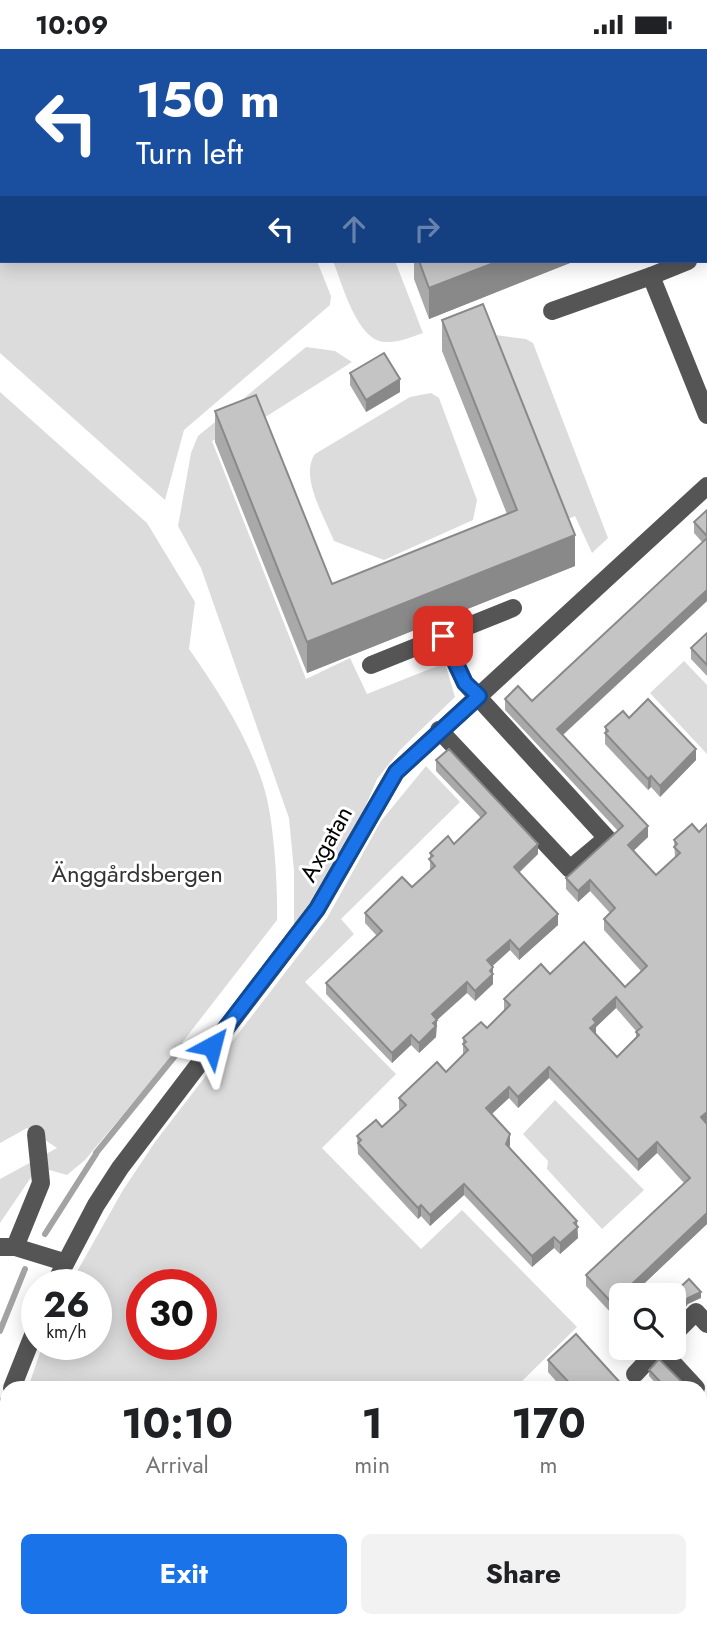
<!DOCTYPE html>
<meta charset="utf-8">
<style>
body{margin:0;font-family:Jost,sans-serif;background:#f2f2f2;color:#202124;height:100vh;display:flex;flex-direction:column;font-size:26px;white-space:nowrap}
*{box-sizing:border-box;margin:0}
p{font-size:23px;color:#757577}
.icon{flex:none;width:38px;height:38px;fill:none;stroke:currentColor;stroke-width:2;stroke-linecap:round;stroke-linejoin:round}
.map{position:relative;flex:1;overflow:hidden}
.side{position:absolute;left:0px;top:1332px;width:707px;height:247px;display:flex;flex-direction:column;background:#fff;border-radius:21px 21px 0 0;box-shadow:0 4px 18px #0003}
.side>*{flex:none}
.top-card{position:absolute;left:0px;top:0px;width:707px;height:214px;box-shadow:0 4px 18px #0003;background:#1a4fa0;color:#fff;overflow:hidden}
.fabs{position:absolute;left:609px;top:1234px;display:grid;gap:14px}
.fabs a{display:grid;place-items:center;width:77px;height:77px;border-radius:10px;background:#fff;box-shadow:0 4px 18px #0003;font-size:35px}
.speed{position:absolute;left:21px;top:1220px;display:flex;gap:14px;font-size:35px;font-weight:700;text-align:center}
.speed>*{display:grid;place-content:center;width:91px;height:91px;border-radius:50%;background:#fff;box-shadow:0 4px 18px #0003;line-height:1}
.speed small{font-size:18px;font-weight:400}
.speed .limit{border:10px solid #d22;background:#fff;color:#111}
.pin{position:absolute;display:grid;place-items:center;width:60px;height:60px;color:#fff;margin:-30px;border-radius:14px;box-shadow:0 4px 10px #0006}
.me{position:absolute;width:77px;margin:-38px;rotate:38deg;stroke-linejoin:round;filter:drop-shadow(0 0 5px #0008)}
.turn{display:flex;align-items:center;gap:24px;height:147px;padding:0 21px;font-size:32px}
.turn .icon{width:91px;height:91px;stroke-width:2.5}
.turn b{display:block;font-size:49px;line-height:60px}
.lanes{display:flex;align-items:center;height:66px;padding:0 21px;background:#0003;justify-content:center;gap:35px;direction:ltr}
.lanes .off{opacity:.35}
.eta{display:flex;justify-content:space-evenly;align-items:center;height:119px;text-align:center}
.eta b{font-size:42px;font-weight:700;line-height:49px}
.cta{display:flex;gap:14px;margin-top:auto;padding:14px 21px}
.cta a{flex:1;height:80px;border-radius:10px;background:#1a73e8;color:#fff;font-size:28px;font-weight:700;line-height:80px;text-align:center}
.cta a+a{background:#f2f2f2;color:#202124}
.status{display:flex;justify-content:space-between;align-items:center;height:49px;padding:0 35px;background:#fff;direction:ltr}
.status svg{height:19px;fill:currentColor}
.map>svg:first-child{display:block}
.green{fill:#dcdcdc;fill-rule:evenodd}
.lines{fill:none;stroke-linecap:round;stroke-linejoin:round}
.stream{stroke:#a3a3a3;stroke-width:6}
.minor{stroke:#555;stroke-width:18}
.wall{fill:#a9a9a9;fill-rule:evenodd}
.shaded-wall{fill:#898989}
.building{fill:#c4c4c4;stroke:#898989;stroke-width:2;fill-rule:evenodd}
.route-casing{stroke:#114b97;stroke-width:18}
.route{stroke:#1a73e8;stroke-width:12}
.labels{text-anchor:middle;stroke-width:6;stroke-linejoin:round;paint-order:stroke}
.street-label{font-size:24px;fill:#000;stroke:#fff}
.park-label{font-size:24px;fill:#333;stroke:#fff}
</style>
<div class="status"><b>10:09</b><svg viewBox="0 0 49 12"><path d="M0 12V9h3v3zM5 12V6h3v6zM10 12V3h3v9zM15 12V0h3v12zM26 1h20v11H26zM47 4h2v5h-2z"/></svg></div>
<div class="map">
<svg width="707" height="1577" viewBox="0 0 707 1577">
<rect width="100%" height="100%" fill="#fff"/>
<g class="green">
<path d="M0 0 136 2H2V212H317L331 247 330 256 184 381 165 451 0 304Z"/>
<path d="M333 212H395L423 284C411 288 398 294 385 293 357 292 342 234 333 212Z"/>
<path d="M488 285 526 290 533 294 608 489 592 504 575 467 563 472Z"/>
<path d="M306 298 335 302 352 313 256 374 212 392 306 630 350 609 367 645 445 614 455 648 401 700 377 730 350 795 294 879V822L289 769 201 519 178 477 191 404 198 387Z"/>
<path d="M0 343 147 474 195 553 189 600C218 641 251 693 265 742 274 774 278 837 277 871L171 1008 85 1111 67 1126 46 1120 34 1124 0 1174V1130L57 1099 27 1079 0 1094Z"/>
<path d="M431 344 439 349 477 451 473 471 384 511 334 492C325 469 299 427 315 405L410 348Z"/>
<path d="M684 612 707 636V705L650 644Z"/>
<path d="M426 717 460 753 341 870 354 885 305 933 396 1025 322 1099 421 1200 462 1161 577 1278 515 1339H28L43 1295H96V1236L70 1235 123 1141 155 1093 327 869 381 772ZM142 1236H201V1295H142Z"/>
<path d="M555 1051 644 1141 602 1180 547 1120 548 1112 523 1085Z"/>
<path d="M7 1399V1495L0 1493V1420Z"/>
<path d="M700 1408 707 1415V1577H275L273 1572H700Z"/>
</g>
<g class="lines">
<g class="stream">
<path d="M96 1104 183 997"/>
<path d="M45 1185 96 1105"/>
<path d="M0 1282 25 1220"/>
</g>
<g class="minor">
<path d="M224 0 226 2"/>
<path d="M304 2 308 0"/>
<path d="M705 205 707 204"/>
<path d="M688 212 651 227 707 366"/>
<path d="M552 262 651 227"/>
<path d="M371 616 513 559"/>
<path d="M439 681 570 820 607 789 465 634 443 587"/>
<path d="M0 1198H15L64 1213"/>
<path d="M15 1198 41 1134 36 1085"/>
<path d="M54 1236 96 1156 120 1119 317 860 396 723 707 437"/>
<path d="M674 1285 696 1263 707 1275"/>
<path d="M659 1299 696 1339"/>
<path d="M635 1325 660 1298"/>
<path d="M12 1339 37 1276"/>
<path d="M0 1376 7 1355"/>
<path d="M706 1406 707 1405"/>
<path d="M707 1510V1509"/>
</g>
</g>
<g class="wall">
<path d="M662 0H707V160H705V2H662Z"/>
<path d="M414 212H575L429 270 414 230Z"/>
<path d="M442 271 575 517 307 624 215 393V362L332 535 507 465 442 302Z"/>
<path d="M350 324 400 343 366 363 350 336Z"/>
<path d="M707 461V552L563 686 648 788 633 802 656 826 675 809 674 791 692 775 706 1074 707 1175 612 1265 586 1237V1226L684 1134 657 1104 638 1122 549 1029 518 1059 509 1049 492 1065 510 1096 509 1098 577 1177 578 1189 560 1205 554 1199 532 1218 464 1146 430 1177 421 1167 418 1170 358 1105 357 1087 382 1078 400 1061 399 1060V1049L446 1023 463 1007V989L487 979 504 962V950L550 925 625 938 641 922 604 881V870L610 864 590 842 578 853 566 840V829L618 782 505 661V650L532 652 637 555 702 493 694 484V473ZM616 959 636 982V989L617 1008 596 985V978Z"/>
<path d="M707 584V627L691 610V599Z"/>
<path d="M629 669 696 711 660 748 651 738 648 741 605 695V678Z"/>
<path d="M436 711 538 805 519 824 558 876 519 911 510 901 492 917 493 929V935L475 952 467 944 437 971 436 988 419 1004 411 996 392 1014 326 945V934L377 887 365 874V864L412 838 430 822V804L454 795 481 769 436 722Z"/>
<path d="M622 1298H644L633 1311Z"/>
<path d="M548 1311 625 1339H562L548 1323Z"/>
<path d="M649 1321 688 1339H660L649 1327Z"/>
<path d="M0 1512 7 1514V1556L0 1554Z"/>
<path d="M70 1572H123L121 1577H93Z"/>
</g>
<g class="shaded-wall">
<path d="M473 0H550L546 2H469Z"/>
<path d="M707 129V160H705V130Z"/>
<path d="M499 212H575L429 270V239Z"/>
<path d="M400 330V343L366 363V351Z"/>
<path d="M575 486V517L307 624V593Z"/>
<path d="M707 541V552L557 691V680Z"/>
<path d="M696 700V711L660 748V737Z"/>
<path d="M651 727V738L648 741V730Z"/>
<path d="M648 777V788L628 807V796Z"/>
<path d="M538 795V805L514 828V818Z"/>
<path d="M590 831V842L578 853V842Z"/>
<path d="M558 865V876L519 911V901Z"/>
<path d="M510 891V901L487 922V911Z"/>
<path d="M493 918V935L475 952V942Z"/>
<path d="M467 933V944L437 971 436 988 419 1004V994L432 965Z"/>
<path d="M616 948V959L596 978V985L590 990V979L593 970Z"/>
<path d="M411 986V996L392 1014V1004Z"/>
<path d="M549 1018V1029L518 1059V1048Z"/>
<path d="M509 1038V1049L486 1070V1059Z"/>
<path d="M707 1063V1074L701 1080V1068Z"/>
<path d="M510 1085V1096L506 1106V1095Z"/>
<path d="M657 1093V1104L638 1122V1111Z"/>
<path d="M464 1135V1146L430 1177V1166Z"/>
<path d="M421 1156V1167L418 1170V1159Z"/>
<path d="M707 1164V1175L632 1246H621V1256L612 1265V1254Z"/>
<path d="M577 1172 578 1189 560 1205V1194Z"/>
<path d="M554 1188V1199L532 1218V1207Z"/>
<path d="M701 1243V1249L688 1255 674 1272V1265L688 1249Z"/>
<path d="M638 1298H644L633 1311V1304Z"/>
<path d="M706 1357V1364L700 1369V1363Z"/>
</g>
<g class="building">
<path d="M352 0H473L469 2H348Z"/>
<path d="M673 0H707V129L705 130V85L706 84 705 81V2H674Z"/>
<path d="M419 212H499L429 239Z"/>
<path d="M483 255 575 486 307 593 215 362 256 346 332 535 517 461 442 271Z"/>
<path d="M384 304 400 330 366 351 350 324Z"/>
<path d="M707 461V487L694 473Z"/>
<path d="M707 489V541L557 680 648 777 628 796 656 826 680 804 674 798 677 795 674 791 692 775 699 783 707 775V1063L701 1068 707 1075V1164L612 1254 586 1226 690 1129 657 1093 638 1111 549 1018 518 1048 509 1038 486 1059 510 1085 506 1095 577 1172 574 1174 578 1178 560 1194 554 1188 532 1207 464 1135 430 1166 421 1156 418 1159 358 1094 361 1091 357 1087 376 1071 382 1078 406 1056 399 1049 437 1013 446 1023 468 1001 463 995 466 993 463 989 481 973 487 979 510 956 504 950 541 915 550 925 584 893 625 938 647 917 604 870 615 859 590 831 578 842 566 829 623 777 505 650 518 637 532 652ZM616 948 642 978 636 983 639 986 617 1008 590 979 596 974 593 970Z"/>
<path d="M707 584V616L691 599Z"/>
<path d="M648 650 696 700 660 737 651 727 648 730 605 684 608 682 605 678 623 662 629 669Z"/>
<path d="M449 700 538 795 514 818 558 865 519 901 510 891 487 911 493 918 490 922 493 925 475 942 467 933 432 965 437 971 433 974 436 977 419 994 411 986 392 1004 326 934 382 882 365 864 402 828 412 838 435 817 429 810 433 807 430 804 448 787 454 795 486 764 436 711Z"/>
<path d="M689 1230 701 1243 688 1249 674 1265V1246H672Z"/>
<path d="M576 1285 625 1339H574L548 1311Z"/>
<path d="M627 1298H638L633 1304Z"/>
<path d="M659 1310 688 1339H666L649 1321Z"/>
<path d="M700 1351 706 1357 700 1363Z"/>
<path d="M0 1512 7 1514V1545L0 1543Z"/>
<path d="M165 1572H220L219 1577H164Z"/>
</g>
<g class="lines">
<g class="route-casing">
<path id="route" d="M212 997 317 860 396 723 479 647 465 634 443 587"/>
</g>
<use href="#route" class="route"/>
</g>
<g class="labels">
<g class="street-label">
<text transform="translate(326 795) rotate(-61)" y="8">Axgatan</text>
</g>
<g class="park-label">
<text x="137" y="833">Änggårdsbergen</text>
</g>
</g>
</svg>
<div class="fabs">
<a><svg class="icon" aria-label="search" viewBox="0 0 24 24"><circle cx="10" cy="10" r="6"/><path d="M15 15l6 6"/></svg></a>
</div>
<div class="speed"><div>26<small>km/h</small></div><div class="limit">30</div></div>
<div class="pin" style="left:443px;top:587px;background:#d93025"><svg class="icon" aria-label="arrive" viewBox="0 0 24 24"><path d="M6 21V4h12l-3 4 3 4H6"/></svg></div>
<svg class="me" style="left:212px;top:997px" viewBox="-20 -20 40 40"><path d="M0-17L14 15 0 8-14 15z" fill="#1a73e8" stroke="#fff" stroke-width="4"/></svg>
<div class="top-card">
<div class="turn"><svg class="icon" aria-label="left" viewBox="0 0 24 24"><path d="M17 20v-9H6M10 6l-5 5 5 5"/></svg><div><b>150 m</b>Turn left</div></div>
<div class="lanes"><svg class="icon" aria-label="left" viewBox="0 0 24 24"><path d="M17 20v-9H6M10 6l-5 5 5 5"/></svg><svg class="icon off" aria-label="ahead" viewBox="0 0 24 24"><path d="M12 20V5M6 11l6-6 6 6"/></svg><svg class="icon off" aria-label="right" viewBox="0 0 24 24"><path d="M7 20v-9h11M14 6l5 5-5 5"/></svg></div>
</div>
<section class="side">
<div class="eta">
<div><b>10:10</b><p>Arrival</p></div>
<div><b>1</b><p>min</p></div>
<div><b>170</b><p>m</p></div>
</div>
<div class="cta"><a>Exit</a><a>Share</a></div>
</section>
</div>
